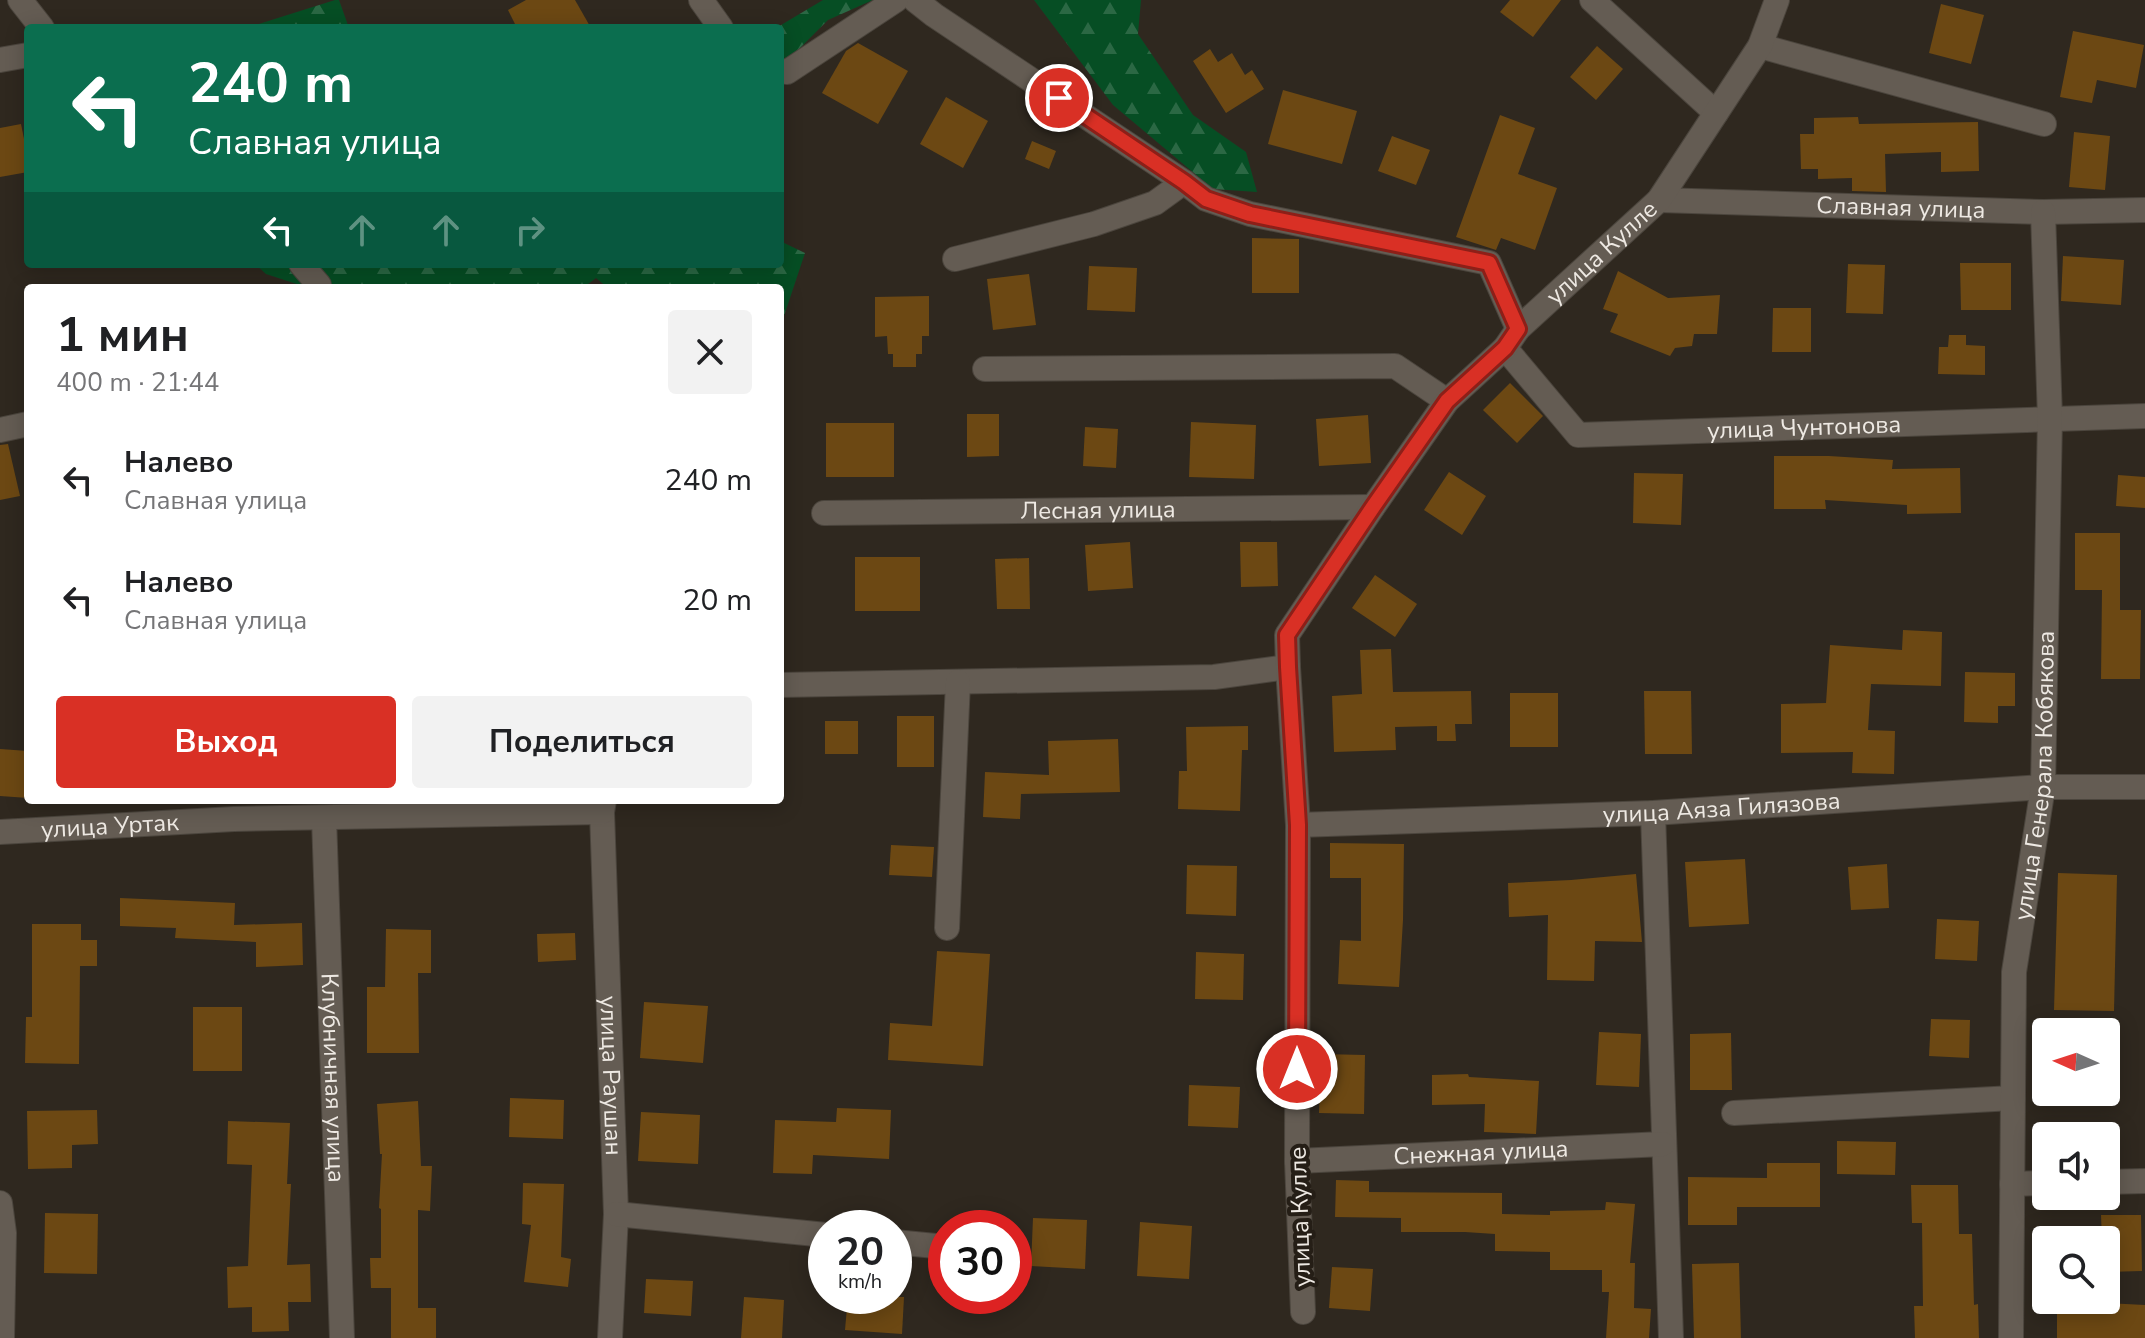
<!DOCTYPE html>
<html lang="ru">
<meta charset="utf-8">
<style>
body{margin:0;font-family:"Nunito Sans",sans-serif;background:#f2f2f2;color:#202124;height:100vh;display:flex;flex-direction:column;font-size:30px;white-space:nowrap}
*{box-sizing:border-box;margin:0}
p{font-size:26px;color:#757577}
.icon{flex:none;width:44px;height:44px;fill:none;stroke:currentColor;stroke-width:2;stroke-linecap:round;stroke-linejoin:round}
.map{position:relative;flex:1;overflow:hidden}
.sheet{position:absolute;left:24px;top:284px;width:760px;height:520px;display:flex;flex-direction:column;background:#fff;border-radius:8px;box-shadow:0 4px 20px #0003}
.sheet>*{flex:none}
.top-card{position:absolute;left:24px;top:24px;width:760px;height:244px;border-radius:8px;box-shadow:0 4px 20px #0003;background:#0b6e4f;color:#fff;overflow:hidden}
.needle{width:52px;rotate:273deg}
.tools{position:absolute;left:2032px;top:1018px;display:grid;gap:16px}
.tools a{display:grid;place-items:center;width:88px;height:88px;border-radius:8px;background:#fff;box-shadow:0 4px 20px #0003;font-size:40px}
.speed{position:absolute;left:808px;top:1210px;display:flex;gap:16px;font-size:40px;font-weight:700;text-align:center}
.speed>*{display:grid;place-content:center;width:104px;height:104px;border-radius:50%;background:#fff;box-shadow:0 4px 20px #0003;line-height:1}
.speed small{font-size:20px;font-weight:400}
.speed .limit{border:12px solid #d22;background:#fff;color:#111}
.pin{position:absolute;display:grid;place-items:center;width:68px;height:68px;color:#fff;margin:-34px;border:4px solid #fff;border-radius:50%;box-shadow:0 2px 8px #0007}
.me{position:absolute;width:88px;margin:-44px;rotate:0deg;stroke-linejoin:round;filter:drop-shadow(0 0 6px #0008)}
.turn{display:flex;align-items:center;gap:28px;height:168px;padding:0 32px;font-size:36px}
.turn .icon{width:104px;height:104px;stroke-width:2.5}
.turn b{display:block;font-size:56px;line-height:68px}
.lanes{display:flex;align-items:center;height:76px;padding:0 32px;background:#0003;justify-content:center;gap:40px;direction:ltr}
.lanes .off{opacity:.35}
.round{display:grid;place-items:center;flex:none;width:84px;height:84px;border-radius:8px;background:#f2f2f2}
.overview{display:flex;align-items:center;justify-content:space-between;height:136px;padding:0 32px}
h1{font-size:48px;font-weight:700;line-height:60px}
.button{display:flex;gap:16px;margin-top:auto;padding:16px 32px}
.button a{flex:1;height:92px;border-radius:8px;background:#d93025;color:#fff;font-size:32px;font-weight:700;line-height:92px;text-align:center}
.button a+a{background:#f2f2f2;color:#202124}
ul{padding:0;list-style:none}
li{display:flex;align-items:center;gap:24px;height:120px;padding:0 32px}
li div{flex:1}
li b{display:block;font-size:30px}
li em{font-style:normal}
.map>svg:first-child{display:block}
.forest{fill:url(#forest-firs)}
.building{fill:#6c4813}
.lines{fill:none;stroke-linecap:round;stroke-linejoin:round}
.minor-casing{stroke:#4b453d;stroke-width:26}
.minor{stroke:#645c53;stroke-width:24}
.route-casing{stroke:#8d1f18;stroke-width:20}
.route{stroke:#d93025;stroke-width:14}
.labels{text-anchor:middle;stroke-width:8;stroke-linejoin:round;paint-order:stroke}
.street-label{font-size:24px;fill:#eee9e3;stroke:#251e16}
</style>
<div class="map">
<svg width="2145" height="1338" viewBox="0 0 2145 1338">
<defs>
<pattern id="forest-firs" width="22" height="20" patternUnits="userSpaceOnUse" patternTransform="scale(2)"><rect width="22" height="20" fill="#064e24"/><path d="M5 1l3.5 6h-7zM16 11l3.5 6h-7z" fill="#2b6844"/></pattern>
</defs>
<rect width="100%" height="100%" fill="#2f281f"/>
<g class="forest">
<path d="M335 0H339L349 28H246Z"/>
<path d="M823 0H873L828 20 786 62 780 58V28H776Z"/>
<path d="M1034 0H1141L1138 34 1193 115 1246 152 1257 192 1213 189 1113 105Z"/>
<path d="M780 241 805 253 780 328V288H608L596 278 583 288H309L266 274 255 264H780Z"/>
</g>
<g class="building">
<path d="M526 0H575L591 28H517L508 10Z"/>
<path d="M1510 0H1561L1533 37 1500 12Z"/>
<path d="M1941 4 1984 15 1971 64 1929 53Z"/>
<path d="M2073 31 2144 45 2136 88 2097 80 2092 103 2060 97Z"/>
<path d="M858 43 908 71 878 124 822 93 846 51Z"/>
<path d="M1597 46 1623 69 1596 100 1570 77Z"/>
<path d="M1210 49 1218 62 1232 53 1245 75 1252 70 1264 89 1226 113 1193 61Z"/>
<path d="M1283 90 1357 111 1342 164 1268 144Z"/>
<path d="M946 97 988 121 963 168 920 144Z"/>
<path d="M1500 115 1535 128 1518 174 1557 188 1535 250 1501 238 1496 250 1456 237Z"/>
<path d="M1858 117 1859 124 1978 122 1979 171 1941 172V152L1885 154 1886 192 1852 191V178L1818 179V169H1801L1800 134H1814V118Z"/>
<path d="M21 124 28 159V172L0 177V128Z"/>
<path d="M2074 132 2110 136 2105 190 2069 187Z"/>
<path d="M1392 136 1430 150 1416 185 1378 171Z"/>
<path d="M1032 141 1056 151 1049 169 1025 159Z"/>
<path d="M1252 238 1299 239V293H1252Z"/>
<path d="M2063 256 2124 260 2121 305 2061 301Z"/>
<path d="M1960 263H2011V310H1961Z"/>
<path d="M1848 264 1885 265 1883 314 1846 313Z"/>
<path d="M1089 266 1137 268 1135 312 1087 310Z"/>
<path d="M1618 271 1668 298 1720 295 1717 334H1694L1692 346 1675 348 1670 356 1610 332 1618 314 1603 309Z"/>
<path d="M1029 274 1036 325 993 330 987 279Z"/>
<path d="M929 296V336H922V354H916V367H893V354H888L887 336 875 337V297Z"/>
<path d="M1773 308H1811V352H1772Z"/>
<path d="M1949 335H1966V345L1985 346V375L1938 374 1939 347H1948Z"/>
<path d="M1510 383 1543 416 1517 443 1483 410Z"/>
<path d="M967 414H999V456L967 457Z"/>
<path d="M1368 415 1371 463 1319 466 1316 419Z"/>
<path d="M1191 422 1256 425 1254 479 1189 477Z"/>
<rect x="826" y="423" width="68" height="54"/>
<path d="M1085 427 1118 429 1116 468 1083 466Z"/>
<path d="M8 444 20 496 0 500V445Z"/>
<path d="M1774 456H1829L1893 460 1892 469 1960 468 1961 513 1907 514V505L1825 500 1826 509H1774Z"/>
<path d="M1449 472 1486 496 1462 535 1424 510Z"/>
<path d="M1634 473 1683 474 1681 525 1633 523Z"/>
<path d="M2118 475 2145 477V508L2116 506Z"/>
<path d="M2075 533H2120V610H2141L2140 679H2101L2102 590H2075Z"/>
<path d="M1130 542 1133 588 1088 591 1085 545Z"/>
<path d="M1240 542H1277L1278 586 1241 587Z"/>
<rect x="855" y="557" width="65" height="54"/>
<path d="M1029 558 1030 609H997L995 559Z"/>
<path d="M1375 575 1417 604 1395 637 1352 608Z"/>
<path d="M1903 630 1942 632 1941 686 1871 684 1868 730 1895 731 1894 774 1852 773 1853 752 1781 753V704L1826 703 1830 645 1902 650Z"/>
<path d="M1391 649 1393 692 1471 691 1472 724H1455L1456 741H1437V726L1395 727 1396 750 1334 752 1332 696 1362 694 1360 650Z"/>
<path d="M1965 672 2015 673V706H1998V723L1964 722Z"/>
<path d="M1644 691H1691L1692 754H1645Z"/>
<rect x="1510" y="693" width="48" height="54"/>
<rect x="897" y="716" width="37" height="51"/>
<rect x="825" y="721" width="33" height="33"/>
<path d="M1248 726V750H1242L1240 811 1178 809 1179 771H1187L1186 727Z"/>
<path d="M1118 739 1120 792 1021 794 1020 819 983 817 985 772 1049 775 1048 741Z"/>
<path d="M0 749 28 751V798L0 796Z"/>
<path d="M1330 843 1404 844 1403 920 1399 987 1338 984 1340 940 1361 941V878H1330Z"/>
<path d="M891 845 934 847 932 877 889 875Z"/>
<path d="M1745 859 1749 924 1689 927 1685 862Z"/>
<path d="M1887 864 1889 908 1851 910 1848 867Z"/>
<path d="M1187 865 1237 866 1236 916 1186 914Z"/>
<path d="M2058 873 2117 875 2114 1011 2054 1010Z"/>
<path d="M1636 874 1642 942 1595 941 1594 981 1547 980 1548 915 1509 917 1508 883 1571 880Z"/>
<path d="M120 898 235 903 234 925 302 923 303 965 256 967V942L175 938 176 928 120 926Z"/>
<path d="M1937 919 1979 921 1977 961 1935 959Z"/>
<path d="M32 924H81V940H97V966H80L79 1064 25 1063 26 1017H32Z"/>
<path d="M386 929 431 930V973H418L419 1053H367V987H385Z"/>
<path d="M575 933 576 960 538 962 537 934Z"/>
<path d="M937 951 990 954 983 1066 888 1060 890 1023 932 1026Z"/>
<path d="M1196 952 1244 954 1243 1000 1195 999Z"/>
<path d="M644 1002 708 1006 703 1063 640 1058Z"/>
<rect x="193" y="1007" width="49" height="64"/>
<path d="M1931 1019 1970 1020 1969 1058 1929 1056Z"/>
<path d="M1599 1032 1641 1034 1639 1087 1596 1085Z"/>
<path d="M1731 1033 1732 1090H1690V1034Z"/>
<path d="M1321 1054 1365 1055 1364 1114 1319 1113Z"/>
<path d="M1468 1074 1469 1077 1539 1081 1536 1134 1484 1132 1485 1104 1432 1105V1075Z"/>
<path d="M1189 1085 1240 1087 1238 1128 1188 1126Z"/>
<path d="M510 1098 564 1100 563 1139 509 1137Z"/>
<path d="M418 1101 421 1166H432L430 1211 418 1210V1308H436V1338H391V1288H371L370 1258H381V1209L379 1208 382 1154H380L377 1104Z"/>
<path d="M837 1108 891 1110 889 1159 813 1155 812 1174 773 1173 775 1120 836 1122Z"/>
<path d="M97 1110 98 1144 72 1145V1168L28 1169 27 1111Z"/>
<path d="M641 1112 700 1115 698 1164 638 1161Z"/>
<path d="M228 1121 290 1123 287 1184H291L287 1265 310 1264 311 1302H288L289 1331 252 1332V1307L228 1308 227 1267 248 1266 252 1165 227 1164Z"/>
<path d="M1837 1141 1896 1142 1895 1175 1837 1174Z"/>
<path d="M1767 1163H1820V1207H1737V1225H1688V1177L1767 1178Z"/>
<path d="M1336 1180 1369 1181V1192L1502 1193V1214L1550 1215V1211L1605 1210 1606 1202 1635 1204 1630 1263H1635L1634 1308 1651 1309 1649 1338H1606L1609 1292H1602V1270H1550V1252L1495 1251V1234L1465 1232H1401V1218L1335 1217Z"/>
<path d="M523 1183 564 1184 561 1257 571 1259 568 1287 524 1282 531 1225 522 1224Z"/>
<path d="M1911 1185H1958L1959 1234H1972L1974 1305 1978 1304 1979 1338H1915L1914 1306H1923L1922 1223H1912Z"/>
<path d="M45 1213 98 1214 97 1274 44 1273Z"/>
<path d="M2101 1215H2141L2142 1271 2106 1272V1240H2102Z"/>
<path d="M1033 1218 1087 1220 1085 1269 1031 1266Z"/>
<path d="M1140 1222 1192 1226 1189 1279 1137 1276Z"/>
<path d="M1739 1263 1741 1338H1694L1692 1264Z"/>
<path d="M1332 1267 1373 1269 1370 1311 1329 1308Z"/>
<path d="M646 1279 693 1281 691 1316 644 1313Z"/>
<path d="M848 1296 904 1297 902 1334 845 1330Z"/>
<path d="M744 1297 784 1300 782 1338H741Z"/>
<path d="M2106 1303 2145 1305V1338H2057V1304Z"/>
</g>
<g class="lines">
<g class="minor-casing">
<g id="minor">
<path d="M20 0 42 28"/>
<path d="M701 0 721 28"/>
<path d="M915 0 934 15 1184 182 1206 199 1250 214 1489 263 1518 329"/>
<path d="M1592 0 1716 113"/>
<path d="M1760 46 2044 124"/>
<path d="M0 60 28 55"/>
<path d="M780 71 787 72 896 0"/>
<path id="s1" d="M1659 200 2043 212 2145 210"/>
<path d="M955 259 1094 224 1155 203 1184 182"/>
<path d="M301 264 319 285 318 288"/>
<path id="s2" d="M1505 348 1578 435 2145 416"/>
<path d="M985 369 1395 366 1447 401"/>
<path d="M0 430 28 424"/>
<path id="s3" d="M824 513 1373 507"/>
<path d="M780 685 1214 677 1288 667"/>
<path id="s4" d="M604 800 602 812 616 1214 610 1338"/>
<path d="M1653 813 1671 1338"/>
<path id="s5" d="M324 818 342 1338"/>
<path id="s6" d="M1298 825 1653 813 2043 787H2145"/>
<path id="s7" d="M0 832 234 819 602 812"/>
<path d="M947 928 958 682"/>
<path d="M1734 1113 2013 1098"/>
<path id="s8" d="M1297 1161 1663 1144"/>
<path d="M2106 1182 2145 1181"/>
<path d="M2012 1184 2046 1183"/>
<path d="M0 1203 4 1233 2 1338"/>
<path d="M616 1214 826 1235"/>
<path d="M894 1242 946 1247"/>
<path id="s9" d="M1303 1312 1297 1161 1298 825 1288 667 1287 635 1373 507 1447 401 1505 348 1518 329 1659 200 1760 46 1777 0"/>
<path id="s10" d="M2011 1338 2014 972 2043 787 2050 418 2043 212"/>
</g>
</g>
<use href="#minor" class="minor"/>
</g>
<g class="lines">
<g class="route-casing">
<path id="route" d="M1059 98 1184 182 1206 199 1250 214 1489 263 1518 329 1505 348 1447 401 1373 507 1287 635 1288 667 1298 825 1297 1069"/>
</g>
<use href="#route" class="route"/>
</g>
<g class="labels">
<g class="street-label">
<text dy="8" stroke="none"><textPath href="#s1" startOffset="242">Славная улица</textPath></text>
<text dy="8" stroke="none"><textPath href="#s9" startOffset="1176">улица Кулле</textPath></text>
<text dy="8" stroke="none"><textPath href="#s2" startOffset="340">улица Чунтонова</textPath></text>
<text dy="8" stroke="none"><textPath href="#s3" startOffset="274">Лесная улица</textPath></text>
<text dy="8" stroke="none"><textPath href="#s10" startOffset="564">улица Генерала Кобякова</textPath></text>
<text dy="8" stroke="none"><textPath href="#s6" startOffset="424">улица Аяза Гилязова</textPath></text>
<text dy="8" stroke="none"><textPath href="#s7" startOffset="110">улица Уртак</textPath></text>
<text dy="8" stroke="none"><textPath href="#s4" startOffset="276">улица Раушан</textPath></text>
<text dy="8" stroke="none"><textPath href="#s5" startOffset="260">Клубничная улица</textPath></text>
<text dy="8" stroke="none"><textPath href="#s8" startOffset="184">Снежная улица</textPath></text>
<text transform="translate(1300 1217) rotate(-92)" y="8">улица Кулле</text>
</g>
</g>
</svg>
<div class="tools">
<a><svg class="needle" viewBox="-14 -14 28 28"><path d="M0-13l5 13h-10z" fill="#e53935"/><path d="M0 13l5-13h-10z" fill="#757577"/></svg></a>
<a><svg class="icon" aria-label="sound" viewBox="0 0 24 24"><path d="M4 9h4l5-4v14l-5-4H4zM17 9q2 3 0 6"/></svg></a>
<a><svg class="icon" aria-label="search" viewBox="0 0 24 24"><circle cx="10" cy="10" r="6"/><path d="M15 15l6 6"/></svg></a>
</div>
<div class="speed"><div>20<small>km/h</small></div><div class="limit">30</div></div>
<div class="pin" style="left:1059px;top:98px;background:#d93025"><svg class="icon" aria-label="arrive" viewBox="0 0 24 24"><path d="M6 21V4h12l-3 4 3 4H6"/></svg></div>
<svg class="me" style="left:1297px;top:1069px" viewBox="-20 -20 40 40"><circle r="17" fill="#d93025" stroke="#fff" stroke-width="3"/><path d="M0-11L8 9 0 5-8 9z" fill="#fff"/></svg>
<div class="top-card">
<div class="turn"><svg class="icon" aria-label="left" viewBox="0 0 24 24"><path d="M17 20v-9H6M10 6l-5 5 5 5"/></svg><div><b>240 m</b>Славная улица</div></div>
<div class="lanes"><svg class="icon" aria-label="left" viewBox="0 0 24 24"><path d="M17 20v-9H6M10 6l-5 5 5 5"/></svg><svg class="icon off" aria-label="ahead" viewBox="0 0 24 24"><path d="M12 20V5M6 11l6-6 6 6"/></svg><svg class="icon off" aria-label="ahead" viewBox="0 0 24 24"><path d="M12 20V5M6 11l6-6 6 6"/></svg><svg class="icon off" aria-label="right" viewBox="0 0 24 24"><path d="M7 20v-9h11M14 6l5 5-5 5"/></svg></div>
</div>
<section class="sheet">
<div class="overview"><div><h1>1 мин</h1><p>400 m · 21:44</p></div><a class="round"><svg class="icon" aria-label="close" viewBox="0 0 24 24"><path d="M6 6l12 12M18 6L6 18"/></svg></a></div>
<ul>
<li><svg class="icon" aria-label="left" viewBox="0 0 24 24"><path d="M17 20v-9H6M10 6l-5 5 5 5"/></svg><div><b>Налево</b><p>Славная улица</p></div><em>240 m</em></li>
<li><svg class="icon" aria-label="left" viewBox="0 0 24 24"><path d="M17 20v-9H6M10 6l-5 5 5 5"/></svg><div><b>Налево</b><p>Славная улица</p></div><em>20 m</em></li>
</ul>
<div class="button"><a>Выход</a><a>Поделиться</a></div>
</section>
</div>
